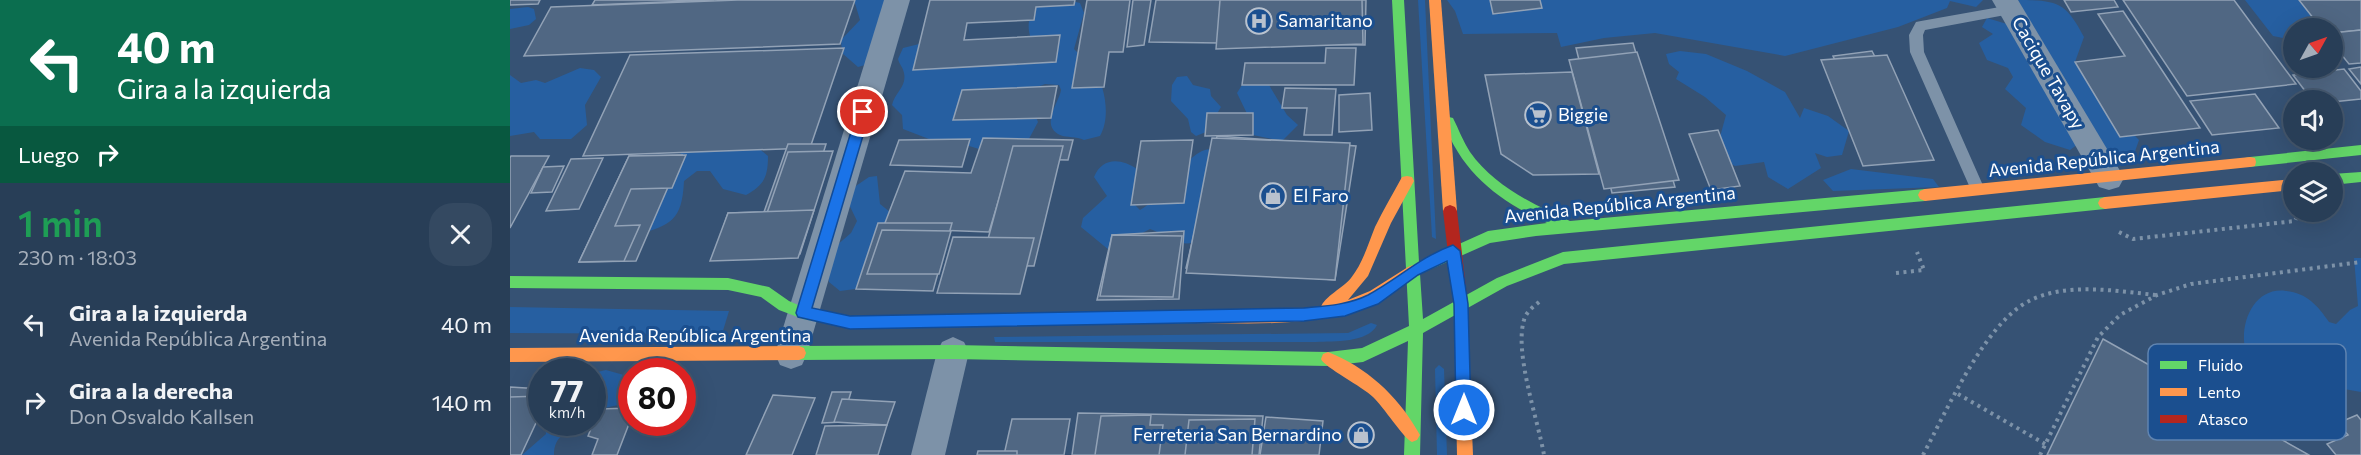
<!DOCTYPE html>
<html lang="es">
<meta charset="utf-8">
<style>
body{margin:0;font-family:Commissioner,sans-serif;background:#344961;color:#f1f3f6;height:100vh;display:flex;flex-direction:column;font-size:22px;white-space:nowrap}
*{box-sizing:border-box;margin:0}
p{font-size:20px;color:#a5aeba}
.icon{flex:none;width:33px;height:33px;fill:none;stroke:currentColor;stroke-width:2;stroke-linecap:round;stroke-linejoin:round}
.map{position:relative;flex:1;overflow:hidden}
.details{display:flex;flex-direction:column;background:#283e57;width:510px}
.details>*{flex:none}
.guide{background:#0b6e4f;color:#fff;overflow:hidden}
.needle{width:39px;rotate:50deg}
.buttons{position:absolute;left:1773px;top:18px;display:grid;gap:12px}
.buttons a{display:grid;place-items:center;width:60px;height:60px;border-radius:50%;background:#283e57;box-shadow:0 6px 24px #0002,0 0 0 2px #44576d;font-size:30px}
.speed{position:absolute;left:18px;top:358px;display:flex;gap:12px;font-size:30px;font-weight:700;text-align:center}
.speed>*{display:grid;place-content:center;width:78px;height:78px;border-radius:50%;background:#283e57;box-shadow:0 6px 24px #0002,0 0 0 2px #44576d;line-height:1}
.speed small{font-size:15px;font-weight:400}
.speed .limit{border:9px solid #d22;background:#fff;color:#111}
.pin{position:absolute;display:grid;place-items:center;width:51px;height:51px;color:#fff;margin:-26px;border:3px solid #fff;border-radius:50%;box-shadow:0 2px 6px #0007}
.me{position:absolute;width:66px;margin:-33px;rotate:0deg;stroke-linejoin:round;filter:drop-shadow(0 0 4px #0008)}
.turn{display:flex;align-items:center;gap:21px;height:126px;padding:0 18px;font-size:27px}
.turn .icon{width:78px;height:78px;stroke-width:2.5}
.turn b{display:block;font-size:42px;line-height:51px}
.then{display:flex;align-items:center;height:57px;padding:0 18px;background:#0003;gap:12px;font-size:22px}
.round{display:grid;place-items:center;flex:none;width:63px;height:63px;border-radius:24px;background:#344961}
.head{display:flex;align-items:center;justify-content:space-between;height:102px;padding:0 18px}
h1{font-size:36px;font-weight:600;line-height:45px;color:#1e9e55}
ul{padding:0;list-style:none}
li{display:flex;align-items:center;gap:18px;height:78px;padding:0 18px}
li div{flex:1}
li b{display:block;font-size:22px}
li em{font-style:normal}
main{display:flex;flex:1;min-height:0}
.map>svg:first-child{display:block}
.green{fill:#265fa1}
.building{fill:#506783;stroke:#92a2b6;stroke-width:1.5}
.lines{fill:none;stroke-linecap:round;stroke-linejoin:round}
.path{stroke:#7d92a8;stroke-width:4;stroke-dasharray:3 4.5;stroke-linecap:butt}
.lane{fill:#7d92a8;fill-rule:evenodd}
.street{fill:#7d92a8;fill-rule:evenodd}
.fast{fill:#63d668;fill-rule:evenodd}
.slow{fill:#ff974d;fill-rule:evenodd}
.jam{fill:#b3261e;fill-rule:evenodd}
.route{fill:#1a73e8;stroke:#114b97;stroke-width:1.5}
.labels{text-anchor:middle;stroke-width:6;stroke-linejoin:round;paint-order:stroke}
.poi-label{font-size:18px;fill:#fff;stroke:#1b4f8f;text-anchor:start}
.street-label{font-size:18px;fill:#fff;stroke:#1b4f8f}
.key{fill:#1b4f8f;stroke:#5f84b1;stroke-width:1.5}
.key-label{font-size:16px;fill:#fff}
</style>
<main>
<section class="details">
<div class="guide">
<div class="turn"><svg class="icon" aria-label="left" viewBox="0 0 24 24"><path d="M17 20v-9H6M10 6l-5 5 5 5"/></svg><div><b>40 m</b>Gira a la izquierda</div></div>
<div class="then">Luego<svg class="icon" aria-label="right" viewBox="0 0 24 24"><path d="M7 20v-9h11M14 6l5 5-5 5"/></svg></div>
</div>
<div class="head"><div><h1>1 min</h1><p>230 m · 18:03</p></div><a class="round"><svg class="icon" aria-label="close" viewBox="0 0 24 24"><path d="M6 6l12 12M18 6L6 18"/></svg></a></div>
<ul>
<li><svg class="icon" aria-label="left" viewBox="0 0 24 24"><path d="M17 20v-9H6M10 6l-5 5 5 5"/></svg><div><b>Gira a la izquierda</b><p>Avenida República Argentina</p></div><em>40 m</em></li>
<li><svg class="icon" aria-label="right" viewBox="0 0 24 24"><path d="M7 20v-9h11M14 6l5 5-5 5"/></svg><div><b>Gira a la derecha</b><p>Don Osvaldo Kallsen</p></div><em>140 m</em></li>
</ul>
</section>
<div class="map">
<svg width="1851" height="455" viewBox="0 0 1851 455">
<rect width="100%" height="100%" fill="#365274"/>
<g class="green">
<path d="M344 0H389L376 59 348 67 332 53 331 40 350 20Z"/>
<path d="M557 0 570 3 574 13 564 49C569 55 581 61 584 68 595 87 601 117 590 136L574 140C566 136 557 138 550 135 529 125 550 101 551 90L549 85 535 84 515 92 528 122 514 148 474 147 469 149 456 145 419 147V139L393 129 392 115 382 105C385 92 397 87 394 73 393 67 389 64 388 59L393 48 409 44 420 46 521 39C516 24 519 15 529 3Z"/>
<path d="M908 0H915L926 239 922 237Z"/>
<path d="M937 0H1473L1466 7 1440 1 1437 8 1388 27 1275 56 1145 33 1094 38 1051 47 1047 33 953 34 945 11Z"/>
<path d="M1508 0C1547 0 1556 2 1574 37L1565 62 1591 89 1601 111 1629 140 1622 160 1585 154Z"/>
<path d="M1735 0H1795L1801 6 1803 26 1800 28H1784L1783 40 1763 36Z"/>
<path d="M18 7 24 9 26 19 19 25 0 29V9Z"/>
<path d="M1477 18 1497 24 1572 141 1560 150 1535 142 1511 125 1516 108 1495 89 1503 77 1498 68 1477 60 1469 43 1483 34 1472 27Z"/>
<path d="M1170 51 1196 54 1237 71 1275 92 1290 118 1294 108 1318 116 1339 131 1332 155 1317 157 1305 153 1311 168 1278 189 1258 177 1254 162 1225 166 1205 155 1216 115 1195 97 1166 79 1169 72 1159 64 1156 54Z"/>
<path d="M70 68 84 70 91 77 75 105 77 125 61 139H30L24 132 0 136V75L11 83 26 80 35 83Z"/>
<path d="M677 76 683 85 700 89 701 96 711 107 696 132 686 136 681 132 678 119 661 101 662 85 667 77Z"/>
<path d="M732 85H759L777 115 788 125 772 141 743 135V126L727 93Z"/>
<path d="M194 146H246L258 156C258 177 254 185 236 195L213 189 200 171H187L174 181C172 221 161 225 126 235L160 168 171 153Z"/>
<path d="M700 149 682 243C665 246 656 234 640 229L599 250 571 227 573 218 597 196 584 177C592 157 611 158 627 169L625 205 630 210C656 196 677 150 700 149Z"/>
<path d="M1341 169 1423 179 1429 187 1323 191 1313 180Z"/>
<path d="M367 176 370 204 380 212 353 288 330 291 319 282 315 265 326 246 341 233 347 221 334 194 359 177Z"/>
<path d="M1844 258H1851V392L1817 386C1806 394 1794 405 1782 411 1762 422 1736 402 1727 385 1730 375 1735 365 1735 354 1736 349 1734 345 1734 340 1733 315 1748 287 1776 291 1797 293 1808 306 1819 322L1826 324 1840 310 1848 306Z"/>
<path d="M0 307 219 311 212 334 0 333Z"/>
<path d="M861 323 867 325C858 343 824 341 806 342H485L484 337 838 333Z"/>
<path d="M929 365 934 369 937 455H927L925 369Z"/>
<path d="M96 370 121 377V402L95 408 83 405V373Z"/>
<path d="M34 423H71L72 430C56 431 44 436 44 455H12L36 434Z"/>
</g>
<g class="building">
<path d="M0 0H30L28 4 0 5Z"/>
<path d="M85 0H204L82 5Z"/>
<path d="M228 0H345L330 44 14 56 41 7Z"/>
<path d="M420 0H565L564 5 526 7 524 20 457 23 454 40 550 35 546 62 403 70Z"/>
<path d="M577 0H620L613 52H599L594 87 562 88Z"/>
<path d="M623 0H641L634 45 617 47Z"/>
<path d="M646 0H856L855 45 639 42Z"/>
<path d="M710 0H852L853 44 706 49Z"/>
<path d="M980 0H1030L1032 8 983 14Z"/>
<path d="M1554 0H1604L1608 7 1561 12Z"/>
<path d="M1613 0H1724L1786 84 1677 96Z"/>
<path d="M1789 0H1851V30L1822 33V28H1811Z"/>
<path d="M1613 11 1690 128 1610 137 1565 62 1615 56 1588 14Z"/>
<path d="M1851 30V63L1839 64 1822 43V33Z"/>
<path d="M1123 43 1165 187 1102 193 1066 48Z"/>
<path d="M334 48 300 148 73 156 120 55Z"/>
<path d="M816 48H846L844 85H732L735 63H815Z"/>
<path d="M1362 51 1416 155 1373 161 1323 56Z"/>
<path d="M1127 52 1169 180 1094 189 1059 60Z"/>
<path d="M1377 55 1424 160 1353 166 1311 60Z"/>
<path d="M1851 67V84L1839 69Z"/>
<path d="M1834 69 1851 91V99L1822 102 1802 100 1783 75Z"/>
<path d="M1062 72 1089 174 1023 175 991 154 975 75Z"/>
<path d="M547 86 541 118 443 120 452 90Z"/>
<path d="M775 88 826 89 822 135H794L797 108H772Z"/>
<path d="M860 93 862 130 829 132V95Z"/>
<path d="M1745 94 1769 128 1702 135 1680 101Z"/>
<path d="M697 113H743V135L695 136Z"/>
<path d="M1208 130 1230 186 1201 190 1179 134Z"/>
<path d="M707 136 846 146 825 280 676 268Z"/>
<path d="M473 138 563 140 558 160 501 159 479 232 373 228 395 171 461 173Z"/>
<path d="M702 138 840 143 825 280 676 273Z"/>
<path d="M460 139 452 167 380 165 389 140Z"/>
<path d="M683 140 674 203 621 205 631 141Z"/>
<path d="M278 144H316L285 245 206 250 218 213 254 212Z"/>
<path d="M503 146H553L524 266 471 265Z"/>
<path d="M323 151 290 254 204 258 220 214 257 213 278 152Z"/>
<path d="M172 155 126 261 69 262 119 156Z"/>
<path d="M176 155 162 188 121 189 105 226 130 225 114 261 69 262 119 156Z"/>
<path d="M1 156H39L0 228V158Z"/>
<path d="M93 158 69 209 36 211 61 159Z"/>
<path d="M54 166 42 192 21 193 33 167Z"/>
<path d="M304 210 288 258 200 261 218 213Z"/>
<path d="M368 223H442L423 291 346 289Z"/>
<path d="M372 230 441 231 429 274H357Z"/>
<path d="M674 231 669 299 587 300 602 235Z"/>
<path d="M602 235 672 236 663 297 590 296Z"/>
<path d="M443 237 524 238 510 294 427 293Z"/>
<path d="M1593 339 1799 455H1537Z"/>
<path d="M0 387 32 389V408L0 406Z"/>
<path d="M322 392H341L332 422 312 423Z"/>
<path d="M263 395 305 398 282 455H236Z"/>
<path d="M32 396V410L11 455H0V397Z"/>
<path d="M332 399 385 402 377 425 324 422Z"/>
<path d="M122 408V416L107 455H82L88 439 78 436 89 409Z"/>
<path d="M568 413 753 416 749 455H562Z"/>
<path d="M641 415 640 425H653L649 455H585L591 416Z"/>
<path d="M1847 415 1851 420V455H1826L1817 444 1838 435 1828 423Z"/>
<path d="M756 417 813 421 809 455H750Z"/>
<path d="M502 419H560L554 455H494Z"/>
<path d="M745 419 742 455H675L679 420Z"/>
<path d="M377 425 368 455H306L315 426Z"/>
<path d="M468 451H507V455H467Z"/>
</g>
<g class="lines">
<g class="path">
<path d="M1609 232 1623 239 1785 221 1789 212"/>
<path d="M1386 273 1414 270 1407 252"/>
<path d="M1029 302C1023 307 1016 312 1014 320 1004 353 1028 420 1034 455"/>
<path d="M1448 394 1535 444"/>
<path d="M1413 455C1436 412 1475 323 1519 301 1556 282 1606 291 1646 295"/>
<path d="M1530 455 1588 337 1610 315 1647 295 1681 284 1851 262"/>
</g>
<path class="lane" d="M1501 5 1508 10 1506 13 1415 30 1413 35 1414 52 1475 190 1473 194H1463L1461 190 1400 52 1399 35 1406 22 1411 21Z"/>
<g class="street">
<path d="M374 0H400L297 354 292 365 281 369 270 365 265 354Z"/>
<path d="M1482 0H1508L1609 169 1614 178 1609 187 1599 190 1589 187Z"/>
<path d="M443 337 454 342 459 352 435 455H401L427 352 432 342Z"/>
</g>
<g class="fast">
<path d="M882 0H894L909 262 978 231 1037 223C988 200 953 174 933 122L939 117 943 118C949 130 953 141 960 152 984 186 1024 205 1060 221L1415 189 1420 191 1422 195 1420 199 1415 201 1026 236 980 243 910 274 913 319 987 278 1053 252 1595 197 1600 199 1602 203 1600 207 1595 209 1054 264 997 286 913 333 910 455H894L898 341 853 362 818 366 443 359 289 360 284 358 282 353 284 348 289 346 443 345 818 352 852 348 899 326Z"/>
<path d="M1851 145V155L1740 167 1735 166 1734 162 1735 158 1740 157Z"/>
<path d="M1851 172V182L1822 185V174Z"/>
<path d="M0 276 218 278 259 287 279 301 293 307 341 316 684 311 689 312 691 317 689 322 684 323 341 328 293 319 269 310 251 297 218 290 0 288Z"/>
</g>
<g class="slow">
<path d="M919 0H931L947 211 945 215H935L933 211Z"/>
<path d="M1740 157 1745 158 1746 162 1745 166 1740 167 1415 201 1410 199 1408 195 1410 191 1415 189Z"/>
<path d="M897 176 902 177 904 181 881 223 858 276 838 300 860 291 898 267 903 265 908 267 910 271C906 279 896 283 889 288 828 330 755 323 684 323L679 322 677 317 679 312 684 311H769L811 307C814 297 834 287 841 278 853 263 858 244 865 227 873 210 883 194 892 177Z"/>
<path d="M1784 179V190L1595 209 1590 207 1588 203 1590 199 1595 197Z"/>
<path d="M289 346 294 348 296 353 294 358 289 360 0 362V348Z"/>
<path d="M952 351 957 353 959 358 963 455H947L945 358 947 353Z"/>
<path d="M818 352C856 367 887 395 907 430L910 435 907 440 902 442C894 439 873 406 863 397 853 387 814 367 811 359L813 354Z"/>
</g>
<path class="jam" d="M940 205 945 207 947 211 958 304 959 358 957 363 952 365 947 363 945 358 944 304 933 211 935 207Z"/>
</g>
<path class="route" d="M353 107 360 112 302 308 340 316 794 308C815 306 838 305 858 295 888 279 910 257 943 245L950 251 958 304 961 410 959 415 954 417 948 415 946 410 944 304 937 261 908 275 868 304 835 316 794 321 340 329 288 317 286 313 347 112Z"/>
<defs>
<g id="hospital-ring" transform="scale(1.35)"><circle r="9.5" fill="#1b4f8f" stroke="#b9c2ce" stroke-width="1.5"/><path d="M-5-5h3v3.5h4V-5h3V5h-3V1.5h-4V5h-3Z" fill="#b9c2ce"/></g>
<g id="supermarket-ring" transform="scale(1.35)"><circle r="9.5" fill="#1b4f8f" stroke="#b9c2ce" stroke-width="1.5"/><path d="M-6-5.5h2.5l.6 2H6L4.5 2H-2.5L-4.4-4H-6ZM-1.5 3.2a1.3 1.3 0 1 0 .1 0ZM3 3.2a1.3 1.3 0 1 0 .1 0Z" fill="#b9c2ce"/></g>
<g id="shop-ring" transform="scale(1.35)"><circle r="9.5" fill="#1b4f8f" stroke="#b9c2ce" stroke-width="1.5"/><path d="M-5-2.5h2.3a2.7 3.5 0 0 1 5.4 0H5L5.5 6h-11ZM-1.5-2.5h3a1.5 2.3 0 0 0-3 0Z" fill="#b9c2ce"/></g>
</defs>
<g fill-rule="evenodd">
<use href="#hospital-ring" x="749" y="21"/>
<use href="#supermarket-ring" x="1028" y="115"/>
<use href="#shop-ring" x="763" y="196"/>
<use href="#shop-ring" x="851" y="435"/>
</g>
<g class="labels">
<g class="poi-label">
<text x="768" y="27">Samaritano</text>
<text x="1048" y="121">Biggie</text>
<text x="783" y="202">El Faro</text>
<text x="832" y="441" text-anchor="end">Ferreteria San Bernardino</text>
</g>
<g class="street-label">
<text transform="translate(1538 73) rotate(60)" y="6">Cacique Tavapy</text>
<text transform="translate(1594 159) rotate(-6)" y="6">Avenida República Argentina</text>
<text transform="translate(1110 205) rotate(-6)" y="6">Avenida República Argentina</text>
<text x="185" y="342">Avenida República Argentina</text>
</g>
</g>
<rect x="1638" y="344" width="198" height="96" rx="9" class="key"/>
<rect x="1650" y="361" width="27" height="8" fill="#63d668"/>
<rect x="1650" y="388" width="27" height="8" fill="#ff974d"/>
<rect x="1650" y="415" width="27" height="8" fill="#b3261e"/>
<g class="key-label">
<text x="1688" y="371">Fluido</text>
<text x="1688" y="398">Lento</text>
<text x="1688" y="425">Atasco</text>
</g>
</svg>
<div class="buttons">
<a><svg class="needle" viewBox="-14 -14 28 28"><path d="M0-13l5 13h-10z" fill="#e53935"/><path d="M0 13l5-13h-10z" fill="#a5aeba"/></svg></a>
<a><svg class="icon" aria-label="sound" viewBox="0 0 24 24"><path d="M4 9h4l5-4v14l-5-4H4zM17 9q2 3 0 6"/></svg></a>
<a><svg class="icon" aria-label="layers" viewBox="0 0 24 24"><path d="M12 4l9 5-9 5-9-5zM3 14l9 5 9-5"/></svg></a>
</div>
<div class="speed"><div>77<small>km/h</small></div><div class="limit">80</div></div>
<div class="pin" style="left:353px;top:112px;background:#d93025"><svg class="icon" aria-label="arrive" viewBox="0 0 24 24"><path d="M6 21V4h12l-3 4 3 4H6"/></svg></div>
<svg class="me" style="left:954px;top:410px" viewBox="-20 -20 40 40"><circle r="17" fill="#1a73e8" stroke="#fff" stroke-width="3"/><path d="M0-11L8 9 0 5-8 9z" fill="#fff"/></svg>
</div>
</main>
